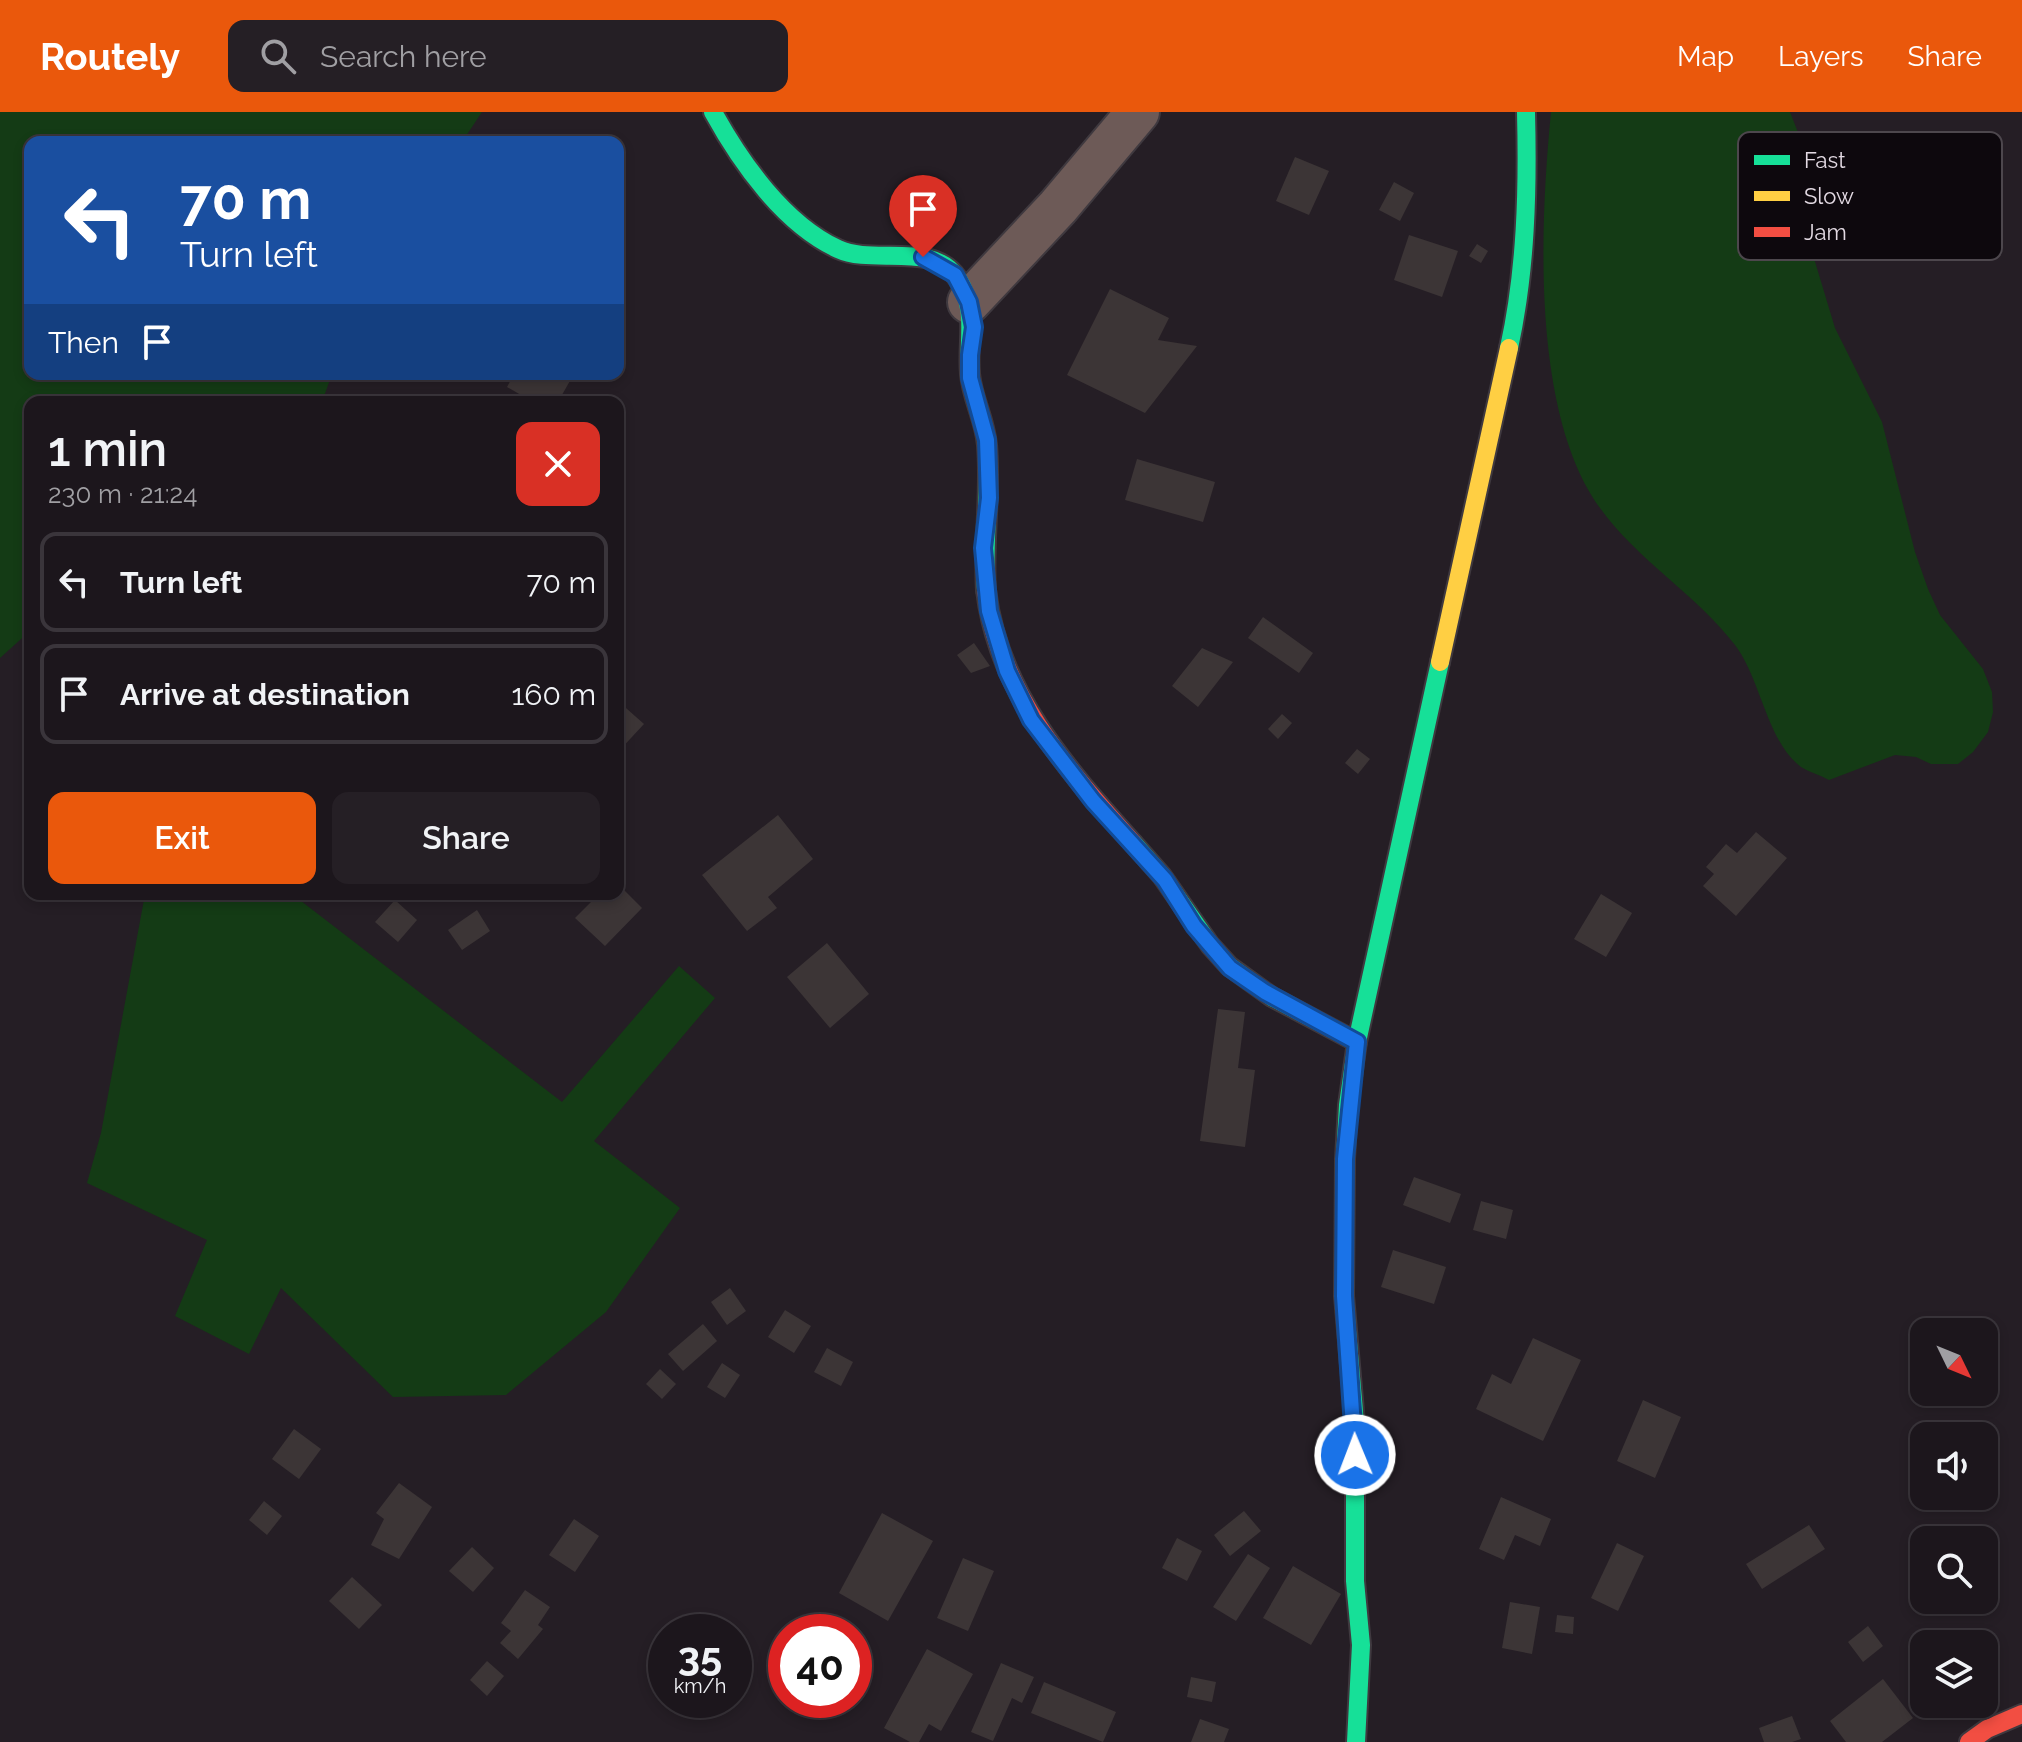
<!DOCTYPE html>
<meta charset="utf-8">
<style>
body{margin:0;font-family:Raleway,sans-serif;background:#251f25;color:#f1f3f6;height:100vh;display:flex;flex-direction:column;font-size:30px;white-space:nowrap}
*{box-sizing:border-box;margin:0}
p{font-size:26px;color:#a09fa3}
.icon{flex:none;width:44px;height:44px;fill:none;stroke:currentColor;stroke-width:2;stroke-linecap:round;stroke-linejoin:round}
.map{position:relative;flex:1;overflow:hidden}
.sheet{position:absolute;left:24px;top:284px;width:600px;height:504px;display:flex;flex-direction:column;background:#1c161c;border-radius:16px;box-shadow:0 4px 12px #0003,0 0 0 2px #3a353b}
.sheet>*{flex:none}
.hud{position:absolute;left:24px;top:24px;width:600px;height:244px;border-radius:16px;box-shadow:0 4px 12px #0003,0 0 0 2px #3a353b;background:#1a4fa0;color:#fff;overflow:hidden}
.needle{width:52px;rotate:133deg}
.buttons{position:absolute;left:1910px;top:1206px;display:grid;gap:16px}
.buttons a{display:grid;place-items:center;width:88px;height:88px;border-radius:16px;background:#1c161c;box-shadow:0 4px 12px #0003,0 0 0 2px #3a353b;font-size:40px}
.speed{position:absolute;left:648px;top:1502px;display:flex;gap:16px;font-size:40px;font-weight:700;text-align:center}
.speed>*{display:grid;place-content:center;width:104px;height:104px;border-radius:50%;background:#1c161c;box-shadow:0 4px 12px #0003,0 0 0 2px #3a353b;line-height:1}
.speed small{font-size:20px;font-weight:400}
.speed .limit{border:12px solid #d22;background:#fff;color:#111}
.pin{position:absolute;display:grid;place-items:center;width:68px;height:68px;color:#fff;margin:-82px -34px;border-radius:50% 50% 50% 0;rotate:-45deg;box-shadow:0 0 8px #0007}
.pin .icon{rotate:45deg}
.me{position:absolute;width:88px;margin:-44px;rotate:359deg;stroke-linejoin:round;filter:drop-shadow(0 0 6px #0008)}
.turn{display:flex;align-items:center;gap:28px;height:168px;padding:0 24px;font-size:36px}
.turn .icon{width:104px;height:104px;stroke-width:2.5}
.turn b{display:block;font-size:56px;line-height:68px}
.then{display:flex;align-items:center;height:76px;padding:0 24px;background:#0003;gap:16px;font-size:30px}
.round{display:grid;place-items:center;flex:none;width:84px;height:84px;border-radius:16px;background:#251f25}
.summary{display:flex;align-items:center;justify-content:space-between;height:136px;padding:0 24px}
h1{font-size:48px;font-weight:600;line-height:60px}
.cta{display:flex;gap:16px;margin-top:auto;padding:16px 24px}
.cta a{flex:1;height:92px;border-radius:16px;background:#ea580c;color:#fff;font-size:32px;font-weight:600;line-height:92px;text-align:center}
.cta a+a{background:#251f25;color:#f1f3f6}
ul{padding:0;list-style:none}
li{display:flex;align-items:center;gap:24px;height:100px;margin:0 16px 12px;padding:0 8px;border:4px solid #3a353b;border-radius:16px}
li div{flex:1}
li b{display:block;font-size:30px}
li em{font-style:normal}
header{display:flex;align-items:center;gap:48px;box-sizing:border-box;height:112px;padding:0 40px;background:#ea580c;color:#fff}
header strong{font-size:38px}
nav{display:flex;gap:44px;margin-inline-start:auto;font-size:28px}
.search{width:560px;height:72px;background:#251f25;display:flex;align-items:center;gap:20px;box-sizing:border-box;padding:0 28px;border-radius:16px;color:#a09fa3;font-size:30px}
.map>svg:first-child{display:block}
.green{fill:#143b15}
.building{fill:#3c3536}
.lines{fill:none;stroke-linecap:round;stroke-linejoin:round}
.street-casing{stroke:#3f393f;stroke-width:46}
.fast-casing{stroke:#3f393f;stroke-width:22}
.slow-casing{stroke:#3f393f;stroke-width:22}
.jam-casing{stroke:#3f393f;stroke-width:22}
.street{stroke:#6d5a57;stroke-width:42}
.fast{stroke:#16e098;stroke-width:18}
.slow{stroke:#ffcf43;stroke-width:18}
.jam{stroke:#f24e42;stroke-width:18}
.route-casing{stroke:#114b97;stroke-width:20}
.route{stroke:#1a73e8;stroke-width:14}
.key{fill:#0d080d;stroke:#4d474d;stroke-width:2}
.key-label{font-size:22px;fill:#e3dae3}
</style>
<header>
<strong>Routely</strong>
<div class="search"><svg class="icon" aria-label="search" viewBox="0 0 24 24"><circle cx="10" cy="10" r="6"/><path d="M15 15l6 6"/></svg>Search here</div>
<nav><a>Map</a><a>Layers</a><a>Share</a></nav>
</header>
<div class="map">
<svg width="2022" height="1630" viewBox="0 0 2022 1630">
<rect width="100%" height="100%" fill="#251e25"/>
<g class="green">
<path d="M0 0H482L462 30H30V262H332L322 290H30V519L0 546Z"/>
<path d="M1551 0H1790L1801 28 1810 133 1835 216 1882 310 1915 440 1928 477 1940 503 1983 557 1992 580 1993 600 1988 620 1973 640 1958 652H1931L1916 645 1895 643 1829 668C1820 663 1809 660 1801 655 1767 630 1761 567 1735 533 1696 482 1638 449 1600 396 1531 301 1540 112 1551 0Z"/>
<path d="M145 782H292L562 990 679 854 715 886 594 1029 680 1096 606 1200 506 1283 393 1285 281 1176 249 1242 175 1204 207 1128 87 1071 101 1021Z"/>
</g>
<g class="building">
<path d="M1295 45 1329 59 1309 103 1276 89Z"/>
<path d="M1394 70 1414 81 1400 109 1379 98Z"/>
<path d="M1409 123 1458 139 1442 185 1394 168Z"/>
<path d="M1477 132 1488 139 1481 151 1469 144Z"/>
<path d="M1110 177 1169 206 1158 228 1197 234 1145 301 1067 263Z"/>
<path d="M514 262H562L571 267 558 290H533L507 275Z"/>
<path d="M1137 347 1215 370 1203 410 1125 388Z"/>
<path d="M1263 505 1313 541 1299 561 1248 526Z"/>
<path d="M974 531 990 554 971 561 957 543Z"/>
<path d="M1202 536 1233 550 1198 595 1172 574Z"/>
<path d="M618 589 644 612 618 640Z"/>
<path d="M1282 602 1292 611 1278 627 1268 617Z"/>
<path d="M1357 637 1370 647 1358 662 1345 651Z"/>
<path d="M778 703 813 747 768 785 777 796 747 819 702 763Z"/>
<path d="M1756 720 1787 746 1736 804 1703 774 1714 762 1706 755 1726 732 1737 741Z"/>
<path d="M618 772 642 796 605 834 575 806 599 782H618Z"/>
<path d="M1601 782 1632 801 1606 845 1574 827Z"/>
<path d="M395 788 417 808 398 830 375 810Z"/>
<path d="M477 798 490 819 462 838 448 818Z"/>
<path d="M827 831 869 882 830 916 787 865Z"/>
<path d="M1218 897 1245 900 1238 956 1255 958 1245 1035 1200 1029Z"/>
<path d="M1414 1065 1461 1082 1450 1111 1403 1093Z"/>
<path d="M1481 1089 1513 1098 1506 1127 1473 1118Z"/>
<path d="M1393 1138 1446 1155 1434 1192 1381 1175Z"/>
<path d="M730 1176 746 1199 727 1213 711 1190Z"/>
<path d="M785 1198 811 1214 794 1241 768 1225Z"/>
<path d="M703 1212 717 1229 683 1259 668 1242Z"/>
<path d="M1533 1226 1581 1248 1543 1329 1476 1297 1492 1262 1511 1272Z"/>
<path d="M827 1236 853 1250 841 1274 814 1260Z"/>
<path d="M722 1251 740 1263 725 1286 707 1275Z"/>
<path d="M660 1257 676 1272 662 1287 646 1272Z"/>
<path d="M1643 1288 1681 1305 1655 1366 1617 1349Z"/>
<path d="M294 1317 321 1337 299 1367 272 1347Z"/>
<path d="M399 1371 432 1395 399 1447 371 1433 384 1407 376 1401Z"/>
<path d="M1501 1385 1551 1407 1540 1434 1515 1423 1504 1448 1479 1437Z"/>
<path d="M264 1389 282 1404 267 1423 249 1408Z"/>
<path d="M1244 1399 1261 1419 1230 1444 1214 1423Z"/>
<path d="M882 1401 933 1429 888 1509 839 1481Z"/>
<path d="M574 1407 599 1424 575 1460 549 1443Z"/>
<path d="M1809 1413 1825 1437 1762 1477 1746 1452Z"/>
<path d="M1177 1426 1202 1439 1187 1469 1162 1456Z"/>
<path d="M1617 1431 1644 1444 1618 1499 1591 1486Z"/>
<path d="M472 1435 494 1456 473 1480 449 1459Z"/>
<path d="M1248 1442 1270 1456 1236 1509 1213 1495Z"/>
<path d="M963 1446 994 1459 968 1519 937 1506Z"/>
<path d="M1293 1454 1341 1482 1311 1533 1263 1506Z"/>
<path d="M352 1465 382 1493 359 1517 329 1489Z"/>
<path d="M525 1478 550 1495 538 1513 543 1517 518 1547 500 1531 511 1519 501 1511Z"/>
<path d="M1510 1490 1540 1495 1532 1542 1502 1536Z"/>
<path d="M1557 1503 1574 1505 1573 1522 1555 1520Z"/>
<path d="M1868 1514 1883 1534 1863 1550 1848 1530Z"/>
<path d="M927 1537 973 1562 941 1619 929 1612 919 1630H910L884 1616Z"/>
<path d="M487 1549 504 1564 487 1584 470 1568Z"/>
<path d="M1001 1551 1034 1565 1022 1591 1012 1586 993 1629 971 1620Z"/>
<path d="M1191 1565 1216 1570 1212 1590 1187 1585Z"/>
<path d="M1883 1567 1913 1606 1882 1630H1846L1830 1609Z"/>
<path d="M1044 1570 1116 1600 1103 1630 1031 1601Z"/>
<path d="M1792 1604 1801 1627 1792 1630H1764L1759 1616Z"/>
<path d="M1200 1607 1229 1617 1224 1630H1191Z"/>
</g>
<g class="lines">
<g class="street-casing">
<path id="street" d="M969 190 1058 95 1138 0"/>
</g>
<g class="fast-casing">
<g id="fast">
<path d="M713 0C741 51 784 112 838 137 874 154 933 128 958 167 978 198 967 228 970 262 972 286 985 308 987 333 991 381 983 430 986 478"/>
<path d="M1509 236C1526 158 1528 79 1526 0"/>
<path d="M1133 731 1162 764 1210 833 1229 854 1272 885 1357 930"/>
<path d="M1356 1630 1361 1533 1355 1469V1311L1344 1184 1345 1047 1348 993 1357 930 1440 550"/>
</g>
</g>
<g class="slow-casing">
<path id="slow" d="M1440 550 1509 236"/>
</g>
<g class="jam-casing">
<g id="jam">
<path d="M986 478C998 581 1067 657 1133 731"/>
<path d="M1969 1630 1987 1617 2022 1602"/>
</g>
</g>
<use href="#street" class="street"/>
<use href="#fast" class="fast"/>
<use href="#slow" class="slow"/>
<use href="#jam" class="jam"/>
</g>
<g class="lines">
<g class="route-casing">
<path id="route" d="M923 145 955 163 969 190 974 215 970 243V266L987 328 989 386 983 436 989 499 1007 559 1031 608 1093 689 1165 768 1194 814 1230 856 1265 880 1357 930 1345 1047 1344 1184 1355 1343"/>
</g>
<use href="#route" class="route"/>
</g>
<rect x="1738" y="20" width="264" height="128" rx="12" class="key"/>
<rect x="1754" y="43" width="36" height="10" fill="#16e098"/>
<rect x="1754" y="79" width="36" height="10" fill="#ffcf43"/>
<rect x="1754" y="115" width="36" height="10" fill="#f24e42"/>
<g class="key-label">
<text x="1804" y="56">Fast</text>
<text x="1804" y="92">Slow</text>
<text x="1804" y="128">Jam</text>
</g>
</svg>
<div class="buttons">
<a><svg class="needle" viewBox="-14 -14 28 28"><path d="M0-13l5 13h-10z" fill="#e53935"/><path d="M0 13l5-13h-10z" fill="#a09fa3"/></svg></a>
<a><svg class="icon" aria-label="sound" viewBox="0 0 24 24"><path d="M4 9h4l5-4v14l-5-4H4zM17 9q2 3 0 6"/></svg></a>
<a><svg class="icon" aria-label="search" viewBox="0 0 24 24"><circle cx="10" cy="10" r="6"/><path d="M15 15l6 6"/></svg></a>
<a><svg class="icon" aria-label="layers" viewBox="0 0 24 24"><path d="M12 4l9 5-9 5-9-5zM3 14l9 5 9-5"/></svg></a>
</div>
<div class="speed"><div>35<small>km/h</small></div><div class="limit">40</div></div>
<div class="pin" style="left:923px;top:145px;background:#d93025"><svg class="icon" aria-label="arrive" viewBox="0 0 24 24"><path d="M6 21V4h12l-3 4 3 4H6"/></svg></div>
<svg class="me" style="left:1355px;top:1343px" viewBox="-20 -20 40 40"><circle r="17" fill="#1a73e8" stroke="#fff" stroke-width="3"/><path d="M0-11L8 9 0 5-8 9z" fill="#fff"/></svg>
<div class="hud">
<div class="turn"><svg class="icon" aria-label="left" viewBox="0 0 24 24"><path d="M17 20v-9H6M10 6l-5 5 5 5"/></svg><div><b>70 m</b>Turn left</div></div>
<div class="then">Then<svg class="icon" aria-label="arrive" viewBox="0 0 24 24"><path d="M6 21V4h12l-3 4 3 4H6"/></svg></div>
</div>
<section class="sheet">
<div class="summary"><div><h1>1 min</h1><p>230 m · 21:24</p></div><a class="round" style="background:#d93025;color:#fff"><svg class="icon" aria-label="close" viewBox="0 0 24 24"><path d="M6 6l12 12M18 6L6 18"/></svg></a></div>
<ul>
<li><svg class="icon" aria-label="left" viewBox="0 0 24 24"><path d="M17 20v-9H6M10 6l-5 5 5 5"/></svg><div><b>Turn left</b></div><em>70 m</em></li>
<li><svg class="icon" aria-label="arrive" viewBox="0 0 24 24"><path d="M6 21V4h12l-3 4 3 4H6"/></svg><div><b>Arrive at destination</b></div><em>160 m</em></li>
</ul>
<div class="cta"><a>Exit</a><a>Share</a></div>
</section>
</div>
